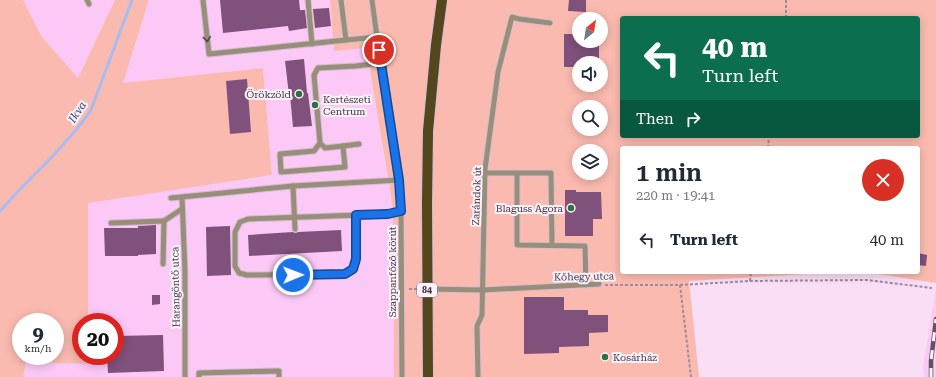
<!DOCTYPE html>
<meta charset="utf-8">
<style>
body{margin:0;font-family:"Roboto Serif",serif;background:#f2f2f3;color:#1f2937;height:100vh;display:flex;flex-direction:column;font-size:15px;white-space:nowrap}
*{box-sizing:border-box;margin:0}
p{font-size:13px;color:#747a83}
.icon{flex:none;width:22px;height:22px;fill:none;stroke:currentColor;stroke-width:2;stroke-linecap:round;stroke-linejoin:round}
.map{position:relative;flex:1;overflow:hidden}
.details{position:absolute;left:620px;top:146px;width:300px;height:128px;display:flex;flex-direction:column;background:#fff;border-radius:4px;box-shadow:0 2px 10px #0003}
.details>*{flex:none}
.hud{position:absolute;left:620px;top:16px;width:300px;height:122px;border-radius:4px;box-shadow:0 2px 10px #0003;background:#0b6e4f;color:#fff;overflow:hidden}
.needle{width:26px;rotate:30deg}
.buttons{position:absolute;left:572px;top:12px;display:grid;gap:8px}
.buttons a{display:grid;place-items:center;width:36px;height:36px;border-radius:50%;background:#fff;box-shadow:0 2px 10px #0003;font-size:20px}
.speed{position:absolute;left:12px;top:313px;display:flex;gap:8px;font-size:20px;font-weight:700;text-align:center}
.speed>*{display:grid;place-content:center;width:52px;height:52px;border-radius:50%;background:#fff;box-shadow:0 2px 10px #0003;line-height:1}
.speed small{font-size:10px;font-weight:400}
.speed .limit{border:6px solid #d22;background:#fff;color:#111}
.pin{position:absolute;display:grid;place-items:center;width:34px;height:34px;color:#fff;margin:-17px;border:2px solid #fff;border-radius:50%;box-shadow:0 1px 4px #0007}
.me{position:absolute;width:44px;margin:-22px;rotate:89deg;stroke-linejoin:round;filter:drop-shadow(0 0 3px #0008)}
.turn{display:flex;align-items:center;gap:14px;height:84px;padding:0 16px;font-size:18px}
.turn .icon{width:52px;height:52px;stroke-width:2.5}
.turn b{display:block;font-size:28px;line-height:34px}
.then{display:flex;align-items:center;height:38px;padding:0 16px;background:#0003;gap:8px;font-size:15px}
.round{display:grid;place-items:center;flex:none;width:42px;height:42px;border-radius:21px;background:#f2f2f3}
.head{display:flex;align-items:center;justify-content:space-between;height:68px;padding:0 16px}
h1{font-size:24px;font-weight:600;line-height:30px}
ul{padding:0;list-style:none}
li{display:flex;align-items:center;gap:12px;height:52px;padding:0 16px}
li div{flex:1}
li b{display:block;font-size:15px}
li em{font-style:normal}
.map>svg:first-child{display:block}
.built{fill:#fcc9f6}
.green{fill:#fabaaf;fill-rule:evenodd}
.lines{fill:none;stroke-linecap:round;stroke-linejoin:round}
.stream{stroke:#a8bbf5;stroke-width:3}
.building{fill:#7f517b}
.lane-casing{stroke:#d6bcd2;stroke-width:7}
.primary-casing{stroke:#d6bcd2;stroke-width:12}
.path{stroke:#9f899c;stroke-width:2;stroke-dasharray:3 2;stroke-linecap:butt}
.lane{stroke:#978f79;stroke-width:5}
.primary{stroke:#54461d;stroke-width:10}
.rail-casing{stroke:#645161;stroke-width:4.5}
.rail{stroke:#fbf2fa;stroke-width:3;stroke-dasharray:9;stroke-linecap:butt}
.oneway{stroke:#55464e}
.route-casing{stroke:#114b97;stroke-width:10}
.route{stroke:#1a73e8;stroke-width:7}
.poi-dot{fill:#2c7340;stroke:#fbf2fa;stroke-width:1.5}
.labels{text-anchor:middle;stroke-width:4;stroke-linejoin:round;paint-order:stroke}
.shield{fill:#fbf2fa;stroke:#7c6d7a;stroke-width:1}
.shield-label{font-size:9px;font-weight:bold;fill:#453443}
.poi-label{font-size:10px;fill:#453443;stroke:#fbf2fa;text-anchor:end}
.street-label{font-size:10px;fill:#453443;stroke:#fbf2fa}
.water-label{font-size:11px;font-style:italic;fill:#2e3f83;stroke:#fbf2fa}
</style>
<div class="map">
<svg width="936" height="377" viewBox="0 0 936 377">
<rect width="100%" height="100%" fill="#fadef6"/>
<g class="built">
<path d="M23 0H115L78 78 42 37Z"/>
<path d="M149 0H330L334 50 365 47 391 195 393 220 394 377H23L26 362 89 364V356H115V322H88V202L272 175 263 68 123 83Z"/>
<path d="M936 289V377H924L923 366Z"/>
</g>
<g class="green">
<path d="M0 0H23L42 37 78 78 115 0H149L123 83 263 68 272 175 88 203V322H81V356H89V364L26 362 23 377H0ZM21 322H55V356H21Z"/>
<path d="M330 0H936V283L865 272H918V148H622V272H840L689 281 699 377H394L393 220 391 195 366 48 334 51ZM622 18H918V136H622ZM579 19H601V41H579ZM579 63H601V85H579ZM579 107H601V129H579ZM579 151H601V173H579Z"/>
</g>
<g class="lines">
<path class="stream" d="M0 211C15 195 29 179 45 164 61 147 78 130 91 110L132 0"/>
</g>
<g class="building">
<path d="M220 0H299L300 10H305L307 28 289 31 288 26 223 33Z"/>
<path d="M569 0H586V12L568 11Z"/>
<path d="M329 8 331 26 315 28 313 9Z"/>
<path d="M564 34H579V41H599V63H579V67H564Z"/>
<path d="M304 59 307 93H308L312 126 293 127 290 95H289L285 61Z"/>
<path d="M247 79 251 132 230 134 226 81Z"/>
<path d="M565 190H576V192H601L602 219H593V236H565Z"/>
<path d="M156 225V254L138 255V256H105L104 228H138V226Z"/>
<path d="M230 226 231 275 207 276 206 227Z"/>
<path d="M341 230 342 251 249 256 248 235 293 232 296 233 298 232Z"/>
<path d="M918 253 927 255 926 266 918 265Z"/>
<path d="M152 295H160V304L152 305Z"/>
<path d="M524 297H564V310H588V315H608V332L589 333V346L559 347V353L524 354Z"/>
<path d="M163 335 164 371 108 373 107 356H115V336Z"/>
</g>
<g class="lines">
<g class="lane-casing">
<g id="lane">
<path d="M87 0 89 4"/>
<path d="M203 0 209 54 346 40"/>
<path d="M308 0 312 44"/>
<path d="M341 0 346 40 377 37"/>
<path d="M372 0 377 37 399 180 401 211 402 377"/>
<path d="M320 143 325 148 343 146 345 167 281 172 280 154 314 151 320 143 314 75 318 68 356 66 381 63"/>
<path d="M343 146 359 144"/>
<path d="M485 173H551L552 245"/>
<path d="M517 173V245L585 246 586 285"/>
<path d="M293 186 295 229"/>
<path d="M182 197 185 271V377"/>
<path d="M171 198 293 186 399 180"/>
<path d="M356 215 357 259 353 269 345 274 247 275 239 273 235 266V232L240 222 248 219 388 214 401 211"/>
<path d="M111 223 164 221"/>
<path d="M293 258V275"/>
<path d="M163 264 164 221 182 209"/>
<path d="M427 289 483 290 599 284"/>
<path d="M199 377V373L279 371V377"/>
<path d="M478 377 477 326 482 315 485 169 498 72 512 17 519 19 550 23"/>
</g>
</g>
<g class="primary-casing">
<path id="primary" d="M428 377 427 203 428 131 436 45 442 0"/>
</g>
<g class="path">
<path d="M786 18V0"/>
<path d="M768 148 769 136"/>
<path d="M750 281 751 272"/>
<path d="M605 285H680L750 281 867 280 932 288"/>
<path d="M680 285 691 377"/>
<path d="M409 289H418"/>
</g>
<use href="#lane" class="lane"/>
<use href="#primary" class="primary"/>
<g class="rail-casing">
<path id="rail" d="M931 377V361L936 319"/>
</g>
<use href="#rail" class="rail"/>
</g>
<defs><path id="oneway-chevron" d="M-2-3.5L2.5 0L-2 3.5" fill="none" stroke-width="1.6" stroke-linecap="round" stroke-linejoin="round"/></defs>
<use class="oneway" href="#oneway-chevron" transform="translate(207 39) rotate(84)"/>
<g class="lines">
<g class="route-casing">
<path id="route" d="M293 275 345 274 353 269 356 259V215L388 214 401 211 399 180 379 50"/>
</g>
<use href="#route" class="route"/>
</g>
<g class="poi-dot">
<circle cx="299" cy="94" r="4"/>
<circle cx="315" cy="105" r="4"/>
<circle cx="571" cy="208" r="4"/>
<circle cx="605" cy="357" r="4"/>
</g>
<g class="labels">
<rect class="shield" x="417" y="283" width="20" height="14" rx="3"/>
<g class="shield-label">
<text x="427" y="293">84</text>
</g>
<g class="poi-label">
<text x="291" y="98">Örökzöld</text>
<text x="323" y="103" text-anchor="start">Kertészeti<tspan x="323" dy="12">Centrum</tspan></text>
<text x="563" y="212">Blaguss Agora</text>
<text x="613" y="361" text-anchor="start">Kosárház</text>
</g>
<g class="street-label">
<text transform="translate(476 196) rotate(-88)" y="4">Zarándok út</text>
<text transform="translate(392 272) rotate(-90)" y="4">Szappanfőző körút</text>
<text transform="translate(584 276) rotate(-1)" y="4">Kőhegy utca</text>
<text transform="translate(175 287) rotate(-91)" y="4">Harangöntő utca</text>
</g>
<g class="water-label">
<text transform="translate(77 112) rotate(-57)" y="4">Ikva</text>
</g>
</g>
</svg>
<div class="buttons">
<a><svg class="needle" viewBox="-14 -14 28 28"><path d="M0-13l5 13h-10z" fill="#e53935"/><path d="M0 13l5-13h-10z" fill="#747a83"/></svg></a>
<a><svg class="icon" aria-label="sound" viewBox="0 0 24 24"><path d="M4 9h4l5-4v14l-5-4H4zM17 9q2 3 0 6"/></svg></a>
<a><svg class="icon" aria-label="search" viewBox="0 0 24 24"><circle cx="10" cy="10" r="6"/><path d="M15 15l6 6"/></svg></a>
<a><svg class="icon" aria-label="layers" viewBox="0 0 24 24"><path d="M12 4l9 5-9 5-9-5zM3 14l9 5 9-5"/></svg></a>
</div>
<div class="speed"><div>9<small>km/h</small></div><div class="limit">20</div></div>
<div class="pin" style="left:379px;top:50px;background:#d93025"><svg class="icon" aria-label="arrive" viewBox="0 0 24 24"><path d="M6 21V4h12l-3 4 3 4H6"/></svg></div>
<svg class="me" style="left:293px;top:275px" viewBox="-20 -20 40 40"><circle r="17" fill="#1a73e8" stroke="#fff" stroke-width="3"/><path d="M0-11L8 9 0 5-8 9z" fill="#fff"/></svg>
<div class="hud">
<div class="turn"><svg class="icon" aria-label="left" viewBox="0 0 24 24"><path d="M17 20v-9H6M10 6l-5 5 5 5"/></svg><div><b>40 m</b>Turn left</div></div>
<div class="then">Then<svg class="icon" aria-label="right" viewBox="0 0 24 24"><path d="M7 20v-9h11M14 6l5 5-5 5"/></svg></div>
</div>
<section class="details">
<div class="head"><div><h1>1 min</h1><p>220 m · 19:41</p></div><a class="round" style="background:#d93025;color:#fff"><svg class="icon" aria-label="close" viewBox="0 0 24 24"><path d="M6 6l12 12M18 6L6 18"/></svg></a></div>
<ul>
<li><svg class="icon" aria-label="left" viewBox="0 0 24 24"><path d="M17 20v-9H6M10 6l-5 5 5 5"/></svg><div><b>Turn left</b></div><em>40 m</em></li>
</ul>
</section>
</div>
